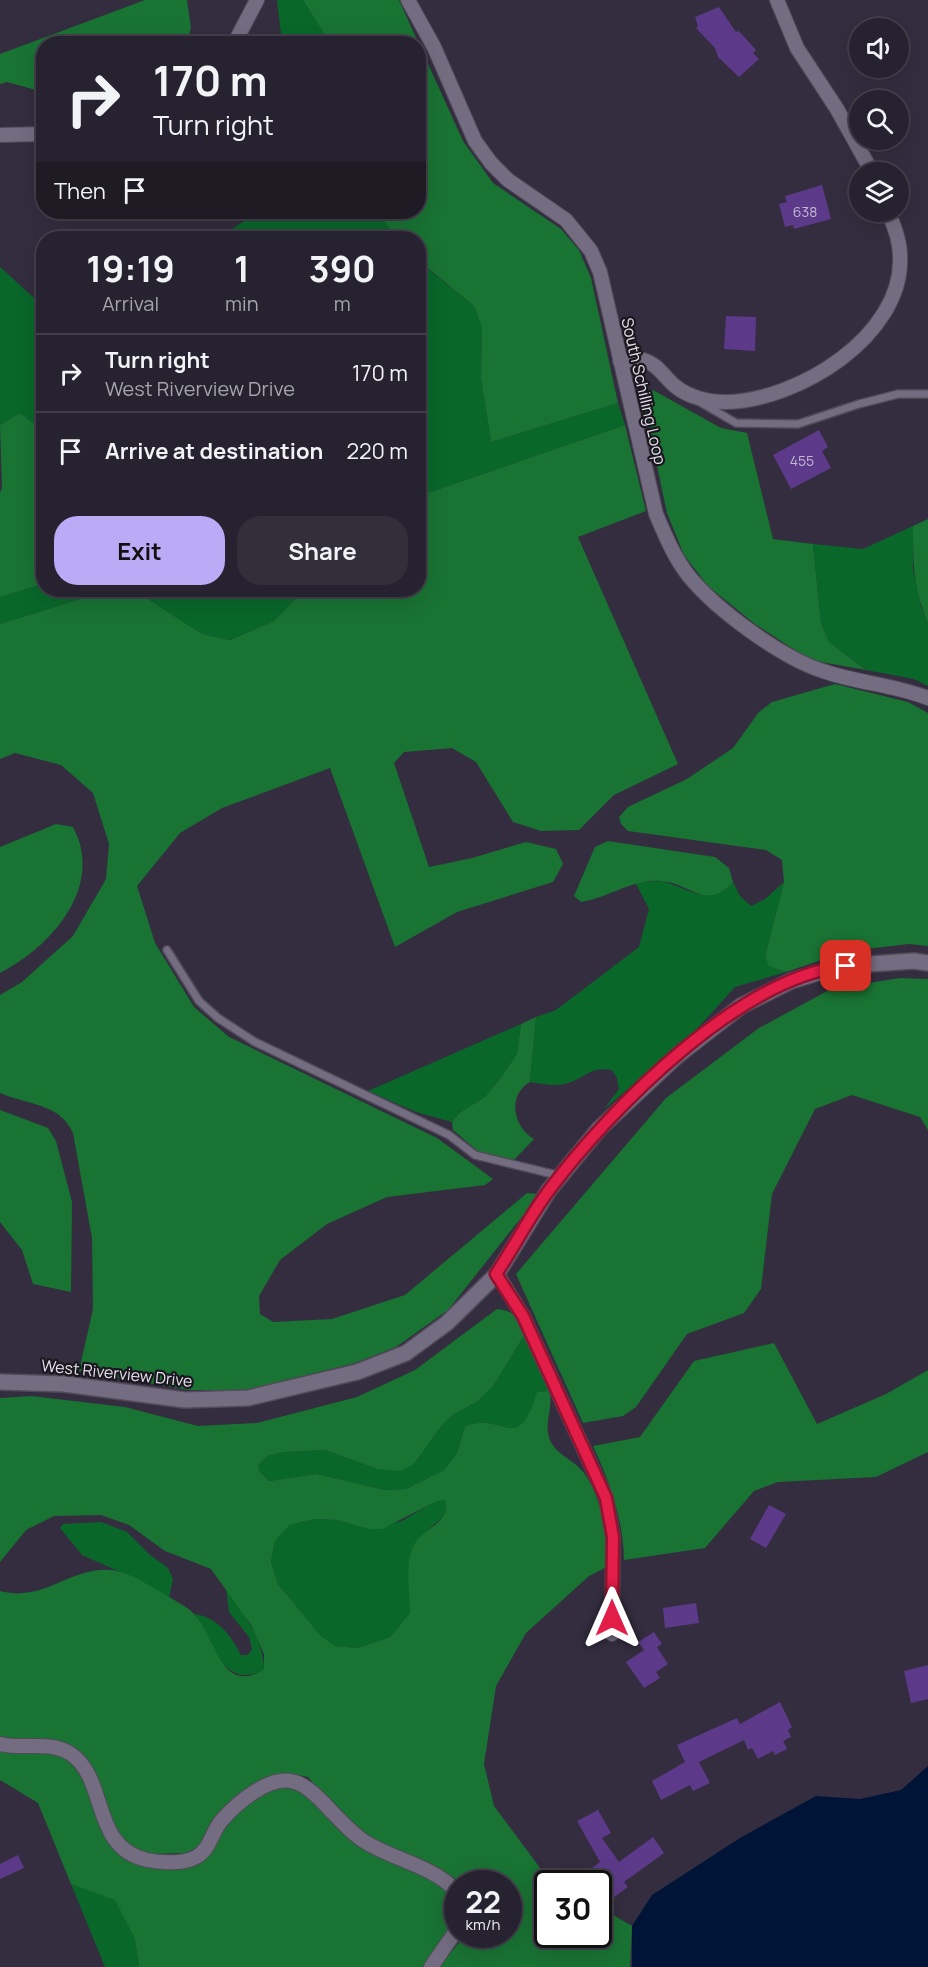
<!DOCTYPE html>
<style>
body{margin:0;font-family:Manrope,sans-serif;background:#322f3b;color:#f1f3f6;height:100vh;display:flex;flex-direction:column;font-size:22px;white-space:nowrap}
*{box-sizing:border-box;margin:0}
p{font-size:20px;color:#a4a4aa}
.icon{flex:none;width:33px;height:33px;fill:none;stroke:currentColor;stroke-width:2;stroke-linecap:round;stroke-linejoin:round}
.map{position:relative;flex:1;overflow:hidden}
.panel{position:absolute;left:36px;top:231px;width:390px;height:366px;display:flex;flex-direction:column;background:#26222f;border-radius:24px;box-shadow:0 6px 24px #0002,0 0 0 2px #423f4b}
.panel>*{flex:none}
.hud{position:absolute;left:36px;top:36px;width:390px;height:183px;border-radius:24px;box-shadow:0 6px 24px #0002,0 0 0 2px #423f4b;background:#26222f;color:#f1f3f6;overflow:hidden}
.buttons{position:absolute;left:849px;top:18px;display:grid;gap:12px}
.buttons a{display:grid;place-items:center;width:60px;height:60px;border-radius:50%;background:#26222f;box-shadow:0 6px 24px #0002,0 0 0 2px #423f4b;font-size:30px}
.speed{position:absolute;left:444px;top:1870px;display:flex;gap:12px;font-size:30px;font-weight:700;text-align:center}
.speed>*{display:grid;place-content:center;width:78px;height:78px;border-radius:50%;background:#26222f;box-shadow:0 6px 24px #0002,0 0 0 2px #423f4b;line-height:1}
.speed small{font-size:15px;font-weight:400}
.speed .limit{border:3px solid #111;border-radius:9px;background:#fff;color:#111}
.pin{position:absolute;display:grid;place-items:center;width:51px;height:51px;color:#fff;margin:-26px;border-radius:12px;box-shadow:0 3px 9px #0006}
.me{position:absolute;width:66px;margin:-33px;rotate:0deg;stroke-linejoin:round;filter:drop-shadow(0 0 4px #0008)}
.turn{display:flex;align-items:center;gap:21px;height:126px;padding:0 18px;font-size:27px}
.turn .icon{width:78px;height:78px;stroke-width:2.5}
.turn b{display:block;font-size:42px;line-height:51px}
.then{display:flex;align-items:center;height:57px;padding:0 18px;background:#0003;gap:12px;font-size:22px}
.eta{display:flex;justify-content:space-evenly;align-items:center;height:102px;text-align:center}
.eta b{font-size:36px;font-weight:700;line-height:42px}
.primary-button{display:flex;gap:12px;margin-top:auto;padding:12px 18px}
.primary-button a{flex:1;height:69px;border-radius:24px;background:#bbaaf6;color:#111;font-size:24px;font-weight:700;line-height:69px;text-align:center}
.primary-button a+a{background:#322f3b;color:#f1f3f6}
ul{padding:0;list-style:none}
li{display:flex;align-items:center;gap:18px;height:78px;padding:0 18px;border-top:2px solid #423f4b}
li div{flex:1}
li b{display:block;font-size:22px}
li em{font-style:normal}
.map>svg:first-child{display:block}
.green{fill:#09672a}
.forest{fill:#197333;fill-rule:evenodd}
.water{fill:#001437}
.building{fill:#5c3a89}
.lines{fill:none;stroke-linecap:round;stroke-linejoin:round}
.service-casing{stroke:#504a59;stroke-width:10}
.minor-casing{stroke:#504a59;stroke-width:16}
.tertiary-casing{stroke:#504a59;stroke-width:18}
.service{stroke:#746d82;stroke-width:7}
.minor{stroke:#746d82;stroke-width:14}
.tertiary{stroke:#746d82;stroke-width:15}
.route-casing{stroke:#92132f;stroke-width:15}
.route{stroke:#e11d48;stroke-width:10}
.labels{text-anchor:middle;stroke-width:4.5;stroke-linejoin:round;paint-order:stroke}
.number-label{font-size:14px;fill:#c3b7d4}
.street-label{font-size:16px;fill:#e5e1ed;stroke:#1a171f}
</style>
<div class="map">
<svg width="928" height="1967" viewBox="0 0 928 1967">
<rect width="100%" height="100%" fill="#332d3f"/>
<g class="green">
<path d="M277 0H303L330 43H282Z"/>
<path d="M258 212H381L395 238H218Z"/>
<path d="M418 261 474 306 482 327 481 378 491 442 618 403 625 425 419 496Z"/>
<path d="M0 267 43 306V430L20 413 0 425Z"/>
<path d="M913 526V569L921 607 928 622V686L914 679 866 670 829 642 821 623 813 544 863 549Z"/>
<path d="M43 584 44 590H109L0 624V597Z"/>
<path d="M134 590H304L274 621 230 640 202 634Z"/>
<path d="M663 881C690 890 711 907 733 882L740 896 751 906 765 899 784 882 765 956 770 966 786 972 735 987 685 1042 604 1109 619 1089 617 1078 612 1070C590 1066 587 1077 568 1083 556 1087 543 1084 530 1082L536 1017 556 1010 639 947 649 909 635 882Z"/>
<path d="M521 1024 517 1054 499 1080 485 1097 459 1113 452 1122 416 1112 368 1091Z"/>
<path d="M525 1334 549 1391 537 1393C517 1457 505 1411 465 1426L457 1453 444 1470 406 1489 385 1490 317 1474 269 1481 260 1472 258 1466 267 1456 285 1452 325 1450 377 1469 414 1464 442 1425 454 1414 477 1402 494 1385Z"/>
<path d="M437 1500H445C452 1517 434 1521 426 1533 406 1562 410 1579 410 1613L390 1637 358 1648 335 1646 321 1636 278 1584 271 1562 275 1541 290 1525 315 1519 337 1520 368 1529 402 1521Z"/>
<path d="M101 1522 127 1532 150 1555 168 1568 173 1579 169 1598 134 1578 82 1555 60 1528 63 1524Z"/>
<path d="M226 1589C244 1614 263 1638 264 1669 226 1693 210 1641 194 1614 217 1617 231 1635 241 1655H248L252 1649 249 1637 229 1612Z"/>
<path d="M71 1884 115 1899 135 1939 139 1967H105Z"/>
</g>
<g class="forest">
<path d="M145 0H187L191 28 187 43 44 44 43 92 7 82 0 84V54Z"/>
<path d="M303 0H399L463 141 493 183 561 229 579 250 591 278 618 403 491 442 481 378 482 327 474 306 419 261 418 238H395L381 215V212H418V44L330 43Z"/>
<path d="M653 390 721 428 747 433 773 539 813 544 821 623 829 642 866 670 810 660 755 624 708 586 684 555 667 513 641 391Z"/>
<path d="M20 413 43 430V584L0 597V493L2 488 0 425Z"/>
<path d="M625 425 646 511 578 537 678 764 614 795 579 830 541 831 513 822 476 762 452 748 404 752 394 763 429 867 472 858 526 842 556 849 563 864 553 882 457 912 395 947 330 768 222 808 180 833 137 886 155 943 194 1007 229 1037 437 1138 493 1179 485 1185 387 1197 327 1224 280 1260 259 1296 260 1314 273 1322 332 1319 405 1295 527 1193 540 1194 448 1310 396 1347 355 1363 248 1390H189L79 1371 93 1309 92 1238 73 1133C60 1103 27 1105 0 1093V995L22 982 73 936 106 879 109 844 93 793 61 765 15 753 0 759V624L109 590H134L202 634 230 640 274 621 304 590H418L419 496Z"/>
<path d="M928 519V622C913 591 913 560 913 526Z"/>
<path d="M835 684 908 702 928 713V946L909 944 848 951 786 972 769 966 765 956 784 882 782 860 766 850 628 831 621 824 619 817 628 807 687 779 733 748 759 712 772 702Z"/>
<path d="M56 824 73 827C76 834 80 841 81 849 92 902 43 951 0 973V847Z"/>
<path d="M608 841 715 857 729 868 733 882C706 912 691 883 661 881 631 879 609 898 581 902L574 896 595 847Z"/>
<path d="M900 978 928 979V1130L920 1117 852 1095 815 1109 772 1194 761 1289 744 1313 687 1334 636 1407 623 1416 583 1423 516 1274 666 1098 759 1028 831 989Z"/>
<path d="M536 1017 530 1082C507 1095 513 1127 534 1139L513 1161 479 1152 453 1130 452 1122 459 1113 485 1097 499 1080 517 1054 521 1024Z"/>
<path d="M0 1110 48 1128 56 1141 72 1202 71 1292 33 1284 22 1250 0 1222Z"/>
<path d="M497 1309C515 1311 518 1318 525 1334L494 1385 477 1402 454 1414 442 1425 414 1464 400 1471 377 1469 325 1450 285 1452 267 1456 258 1466 260 1472 269 1481 317 1474 385 1490 406 1489 444 1470 457 1453 465 1426C505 1411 517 1457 537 1392L549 1391C554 1407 544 1421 549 1437 554 1455 574 1459 584 1473 603 1500 606 1535 607 1567L589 1576 526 1633 496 1686 484 1764 494 1806 546 1876 560 1884H548V1935H598L599 1907 632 1926 630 1967H439L465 1935H508V1884H458L454 1878 368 1837 347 1823 308 1777 289 1773 266 1780 220 1815 198 1847 186 1853 151 1854 129 1847 113 1825 73 1750 53 1740 27 1744 0 1738V1591C43 1603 70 1567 110 1570 128 1571 148 1585 164 1594 173 1600 187 1606 194 1614 216 1637 221 1697 264 1669V1654L251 1625 211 1569 165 1551 129 1525 101 1515 54 1516 26 1530 0 1562V1398L31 1396 125 1407 198 1426 257 1423 357 1397 415 1370ZM445 1500C453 1520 424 1529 415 1543 404 1561 410 1592 410 1613L390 1637 358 1648 335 1646 321 1636 278 1584 271 1562 275 1541 290 1525 315 1519 337 1520 368 1529H382L437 1501Z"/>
<path d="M774 1343 817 1424 886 1394 928 1370V1452L876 1477 778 1482 754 1491 705 1548 624 1560C623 1518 610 1483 593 1446L640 1437 694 1361Z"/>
<path d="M0 1750C17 1756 35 1748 51 1752 86 1760 93 1814 111 1843L186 1866C208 1842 268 1766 305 1791 320 1801 328 1821 343 1831 374 1852 410 1867 443 1885 477 1918 437 1937 424 1967H139L135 1939 115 1900 71 1884 38 1803 0 1780Z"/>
</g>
<path class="water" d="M928 1766V1967H632V1926L652 1895 740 1838 816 1796 860 1799 901 1790Z"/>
<g class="building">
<path d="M719 7 736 32 739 31 756 50 753 53 759 59 739 77 718 57 715 48 696 28 698 26 695 17Z"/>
<path d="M822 185 831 219 794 229 793 225 785 227 779 204 787 202 785 196Z"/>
<path d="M726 316 756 317 755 351 724 349Z"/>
<path d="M819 430 828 447 822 451 831 468 791 489 773 455Z"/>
<path d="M769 1505 786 1514 766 1548 750 1539Z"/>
<path d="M696 1603 699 1623 665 1628 663 1608Z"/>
<path d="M654 1632 662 1644 657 1647 668 1664 656 1672 660 1678 644 1688 626 1662 644 1650 638 1642Z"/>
<path d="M928 1665V1699L911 1703 904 1671Z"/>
<path d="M780 1702 792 1727 788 1730 791 1737 783 1741 787 1749 775 1755 773 1751 758 1759 752 1748 748 1750 744 1740 699 1762 710 1783 693 1791 690 1785 661 1800 652 1781 685 1762 677 1745 737 1718 740 1724Z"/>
<path d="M598 1810 611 1833 602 1838 619 1862 653 1837 664 1853 624 1882 628 1887 609 1901 588 1871 600 1862 577 1821Z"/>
<path d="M18 1855 24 1868 0 1879V1864Z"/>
</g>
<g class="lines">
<g class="service-casing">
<g id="service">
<path d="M700 402 736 423 798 424 859 404 898 394H928"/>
<path d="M167 950 199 1001 218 1018 255 1042 449 1135 475 1155 561 1176"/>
</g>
</g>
<g class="minor-casing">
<g id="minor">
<path d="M408 0 434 47 475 141 491 163 508 180 566 220 591 251 600 272 656 514C665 535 674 557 688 575 716 610 783 659 826 672 859 683 895 685 928 698"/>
<path d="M777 0 797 48 837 109 872 172"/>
<path d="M234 44 257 0"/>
<path d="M0 135 44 134"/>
<path d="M620 361C627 361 636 359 643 360 658 364 664 377 675 386 688 397 708 402 726 402 797 401 904 336 900 256 900 241 894 225 888 212"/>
<path d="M497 1274 523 1316 606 1498 613 1537 612 1634"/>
<path d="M0 1744C23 1750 50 1740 71 1754 108 1779 91 1848 147 1860 161 1863 184 1864 196 1857 210 1850 212 1831 222 1820 237 1803 270 1774 295 1782 317 1788 341 1828 367 1843 395 1860 436 1867 458 1893"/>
<path d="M431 1967 458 1928"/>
</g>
</g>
<g class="tertiary-casing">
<path id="tertiary" d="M0 1382 64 1384 185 1400 248 1398 357 1372 406 1353 447 1323 497 1274 549 1190 599 1129 677 1056 741 1006 791 981 840 966 914 961 928 963"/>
</g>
<use href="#service" class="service"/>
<use href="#minor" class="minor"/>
<use href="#tertiary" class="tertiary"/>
</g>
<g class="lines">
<g class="route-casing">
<path id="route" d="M612 1618 613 1537 606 1498 523 1316 496 1274C514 1247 531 1214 550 1189 611 1108 741 976 846 966"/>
</g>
<use href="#route" class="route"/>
</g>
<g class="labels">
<g class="number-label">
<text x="805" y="217">638</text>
<text x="802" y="466">455</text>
</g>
<g class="street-label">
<text transform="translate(644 391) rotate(77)" y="6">South Schilling Loop</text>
<text transform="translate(117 1373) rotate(6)" y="6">West Riverview Drive</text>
</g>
</g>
</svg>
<div class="buttons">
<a><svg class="icon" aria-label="sound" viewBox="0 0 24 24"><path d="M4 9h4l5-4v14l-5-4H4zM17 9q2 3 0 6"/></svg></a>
<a><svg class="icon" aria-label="search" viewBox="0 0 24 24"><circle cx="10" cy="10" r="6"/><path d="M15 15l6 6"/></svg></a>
<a><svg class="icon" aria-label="layers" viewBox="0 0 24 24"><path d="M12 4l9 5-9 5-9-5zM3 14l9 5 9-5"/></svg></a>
</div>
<div class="speed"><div>22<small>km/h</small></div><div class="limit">30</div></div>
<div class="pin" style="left:846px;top:966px;background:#d93025"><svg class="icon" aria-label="arrive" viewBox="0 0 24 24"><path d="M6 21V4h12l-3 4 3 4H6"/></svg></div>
<svg class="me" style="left:612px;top:1618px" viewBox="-20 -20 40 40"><path d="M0-17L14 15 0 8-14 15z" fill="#e11d48" stroke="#fff" stroke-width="4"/></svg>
<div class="hud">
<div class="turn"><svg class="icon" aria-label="right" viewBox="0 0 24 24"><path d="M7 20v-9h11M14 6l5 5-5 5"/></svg><div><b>170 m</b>Turn right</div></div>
<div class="then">Then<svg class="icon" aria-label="arrive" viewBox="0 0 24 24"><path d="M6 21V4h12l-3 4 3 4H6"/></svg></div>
</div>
<section class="panel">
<div class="eta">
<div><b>19:19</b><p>Arrival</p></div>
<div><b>1</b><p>min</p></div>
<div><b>390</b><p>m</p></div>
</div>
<ul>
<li><svg class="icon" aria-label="right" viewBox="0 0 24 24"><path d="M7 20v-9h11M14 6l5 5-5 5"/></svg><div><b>Turn right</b><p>West Riverview Drive</p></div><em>170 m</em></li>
<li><svg class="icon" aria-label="arrive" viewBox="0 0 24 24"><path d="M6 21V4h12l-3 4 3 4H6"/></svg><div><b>Arrive at destination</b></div><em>220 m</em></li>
</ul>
<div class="primary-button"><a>Exit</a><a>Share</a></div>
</section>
</div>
